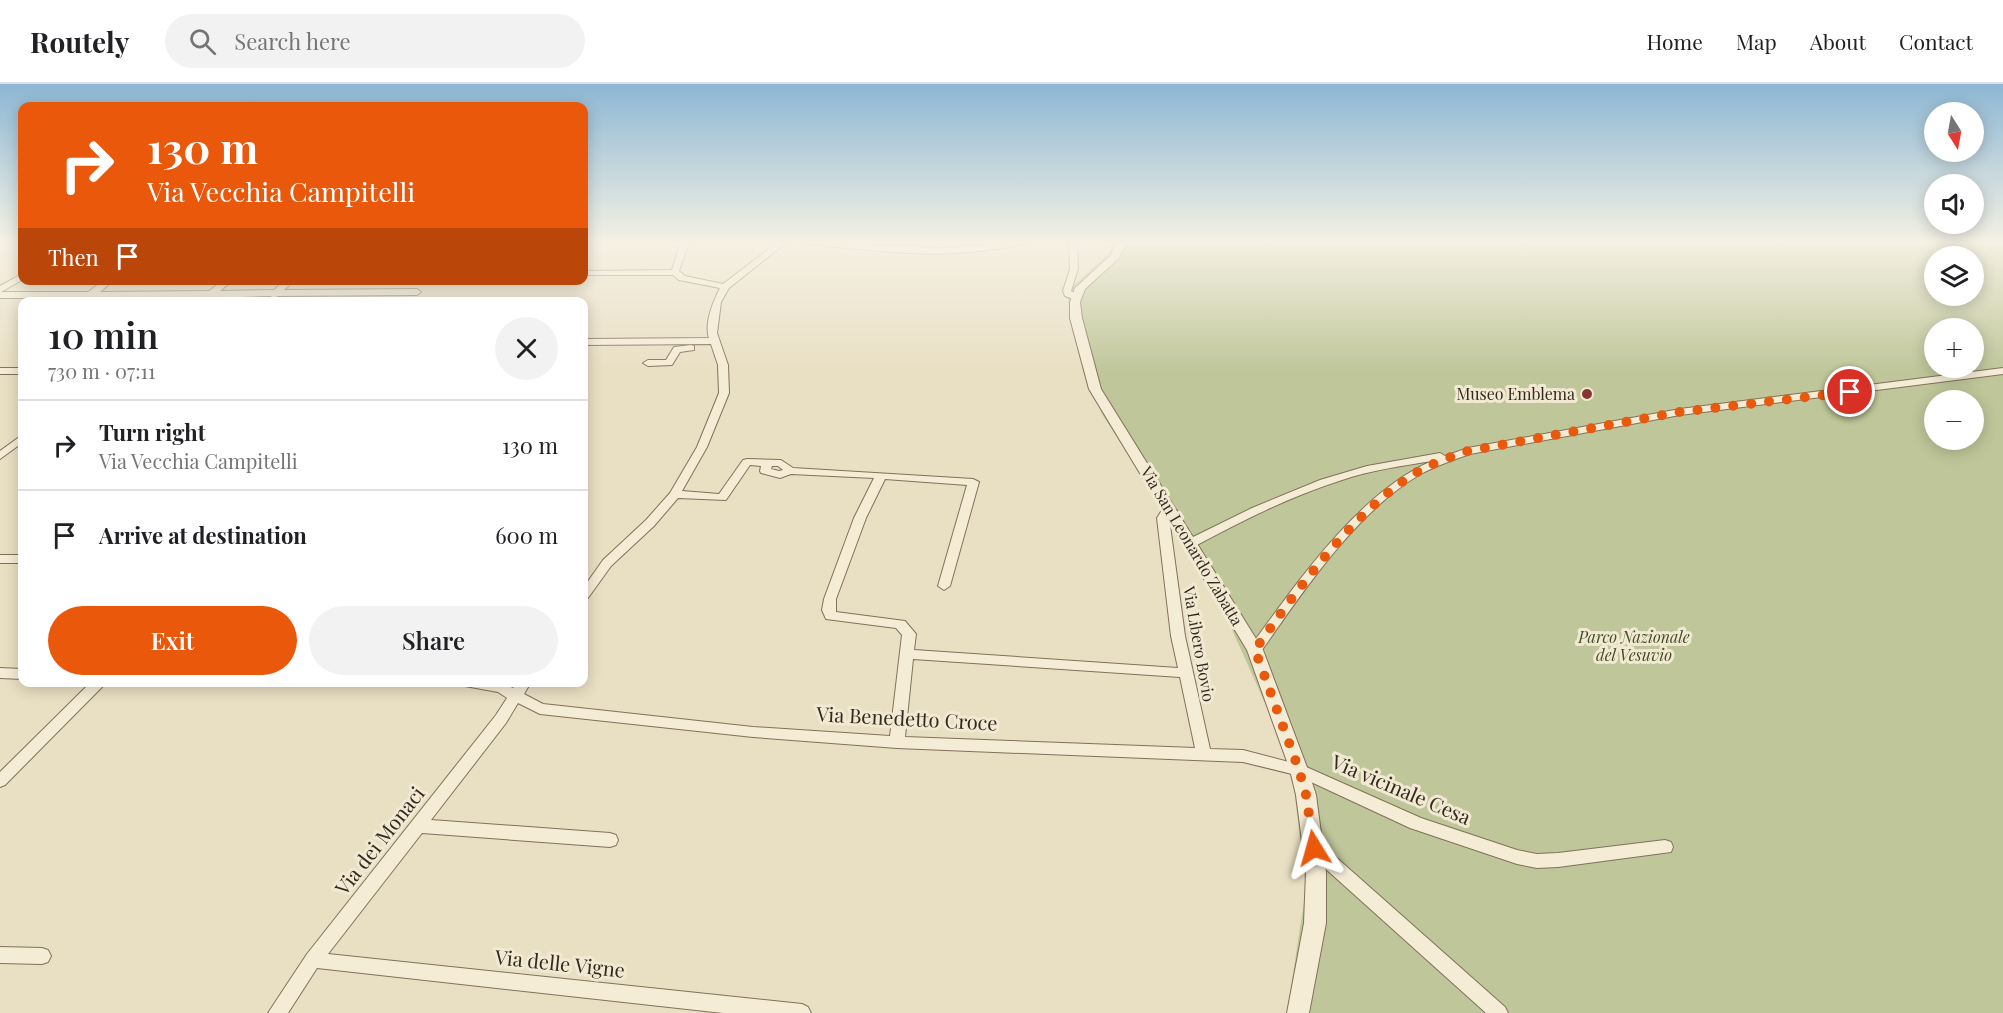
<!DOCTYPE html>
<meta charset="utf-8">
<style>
body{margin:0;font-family:"Playfair Display",serif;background:#f2f2f2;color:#202124;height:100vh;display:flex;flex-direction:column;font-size:22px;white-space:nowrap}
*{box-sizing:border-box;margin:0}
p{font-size:20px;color:#757577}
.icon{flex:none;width:33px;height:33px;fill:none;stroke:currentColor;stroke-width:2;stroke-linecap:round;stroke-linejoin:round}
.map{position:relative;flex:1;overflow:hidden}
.side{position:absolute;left:18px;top:213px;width:570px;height:390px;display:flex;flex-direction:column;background:#fff;border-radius:12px;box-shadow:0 3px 15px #0003}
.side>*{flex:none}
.banner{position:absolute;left:18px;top:18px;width:570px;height:183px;border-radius:12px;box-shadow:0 3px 15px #0003;background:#ea580c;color:#fff;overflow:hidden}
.needle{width:39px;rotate:169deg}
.fabs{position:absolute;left:1924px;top:18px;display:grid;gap:12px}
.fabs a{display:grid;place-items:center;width:60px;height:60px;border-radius:50%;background:#fff;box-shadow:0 3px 15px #0003;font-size:30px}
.pin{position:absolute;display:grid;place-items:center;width:51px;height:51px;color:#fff;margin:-26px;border:3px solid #fff;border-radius:50%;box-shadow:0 2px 6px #0007}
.me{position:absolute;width:66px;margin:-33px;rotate:352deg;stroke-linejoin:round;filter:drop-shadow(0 0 4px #0008)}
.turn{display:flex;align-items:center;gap:21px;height:126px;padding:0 30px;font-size:27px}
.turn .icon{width:78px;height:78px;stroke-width:2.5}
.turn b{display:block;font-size:42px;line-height:51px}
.then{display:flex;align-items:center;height:57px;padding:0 30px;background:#0003;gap:12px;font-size:22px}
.round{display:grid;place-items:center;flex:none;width:63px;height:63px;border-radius:32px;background:#f2f2f2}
.summary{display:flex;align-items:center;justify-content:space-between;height:102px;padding:0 30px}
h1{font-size:36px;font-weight:600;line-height:45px}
.primary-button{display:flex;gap:12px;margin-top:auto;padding:12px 30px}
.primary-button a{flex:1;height:69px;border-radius:36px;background:#ea580c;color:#fff;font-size:24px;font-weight:600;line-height:69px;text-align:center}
.primary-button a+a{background:#f2f2f2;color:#202124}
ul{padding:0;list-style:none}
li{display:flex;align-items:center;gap:18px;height:90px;padding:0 30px;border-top:2px solid #e0e0e0}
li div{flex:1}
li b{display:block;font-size:22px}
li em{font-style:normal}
header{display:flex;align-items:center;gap:36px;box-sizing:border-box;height:84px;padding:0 30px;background:#fff;border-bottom:2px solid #e0e0e0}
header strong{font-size:28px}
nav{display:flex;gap:33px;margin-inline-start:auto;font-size:21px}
.search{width:420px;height:54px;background:#f2f2f2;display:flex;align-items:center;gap:15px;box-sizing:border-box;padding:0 21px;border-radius:33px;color:#757577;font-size:22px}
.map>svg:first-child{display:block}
.green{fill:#bfc699;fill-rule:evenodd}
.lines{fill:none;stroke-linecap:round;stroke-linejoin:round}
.minor-casing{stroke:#81715c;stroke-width:2}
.tertiary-casing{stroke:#81715c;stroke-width:2}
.minor{fill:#f5ecd6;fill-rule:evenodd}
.tertiary{fill:#f5ecd6;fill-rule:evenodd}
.route{stroke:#ea580c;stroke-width:10;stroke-dasharray:0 18}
.poi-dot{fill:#8a3432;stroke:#f1e9d2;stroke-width:2}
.labels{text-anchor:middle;stroke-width:6;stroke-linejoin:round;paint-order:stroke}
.poi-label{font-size:16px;fill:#33291e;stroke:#f1e9d2;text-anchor:end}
.street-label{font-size:16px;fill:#33291e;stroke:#f1e9d2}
.park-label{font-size:16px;font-style:italic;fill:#434d27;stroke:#f1e9d2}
.near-street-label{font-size:20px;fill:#33291e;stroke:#f1e9d2}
</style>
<header>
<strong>Routely</strong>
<div class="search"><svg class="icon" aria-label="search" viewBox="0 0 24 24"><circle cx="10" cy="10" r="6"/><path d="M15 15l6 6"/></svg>Search here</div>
<nav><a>Home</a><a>Map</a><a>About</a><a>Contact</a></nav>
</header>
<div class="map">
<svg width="2003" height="929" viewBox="0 0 2003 929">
<rect width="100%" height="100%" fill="#e9dfc3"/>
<path class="green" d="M1113 158H2003V929H1287L1306 805 1293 695 1273 637 1212 501 1102 330 1082 279 1071 237 1067 207 1109 169ZM1935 172H1974V212H1935ZM1935 244H1974V284H1935ZM1935 316H1974V356H1935Z"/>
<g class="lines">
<g class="minor-casing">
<g id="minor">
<path d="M681 158H689L679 187 685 192 723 200 778 158H787L729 204 721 218 717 249 728 281 729 309 707 363 682 407 719 410 743 376 747 375 781 376 793 384 973 395 979 398 950 502 944 506 938 502 967 401 885 395 866 434 836 515V528L905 537 916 550 914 566 1178 584 1171 552 1157 434 1162 426 1175 425 1177 427 1169 434 1185 552 1210 665 1243 666 1304 682 1421 734 1517 766 1537 770 1558 769 1665 756 1671 758 1673 763 1671 768 1558 783 1537 784 1517 780 1410 744 1296 691 1243 678 897 664 753 653 540 630 518 619 506 639 431 736 610 749 616 751 618 756 616 761 610 763 422 749 328 870 802 920 808 923 811 929H723L317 884 288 929H268L307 870 496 631 507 614 498 608 465 602 463 598H499L513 604 517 598H531L524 610 543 620 753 643 890 652 902 551 896 544 826 535 822 526 824 515 854 434 874 394 791 390 780 394 761 389 760 387 761 382 750 381 726 416 678 414 654 442 611 482 588 514 584 515V503L603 476 646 436 670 409 697 363 719 309 718 281 711 260 584 261V255L709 254C704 239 713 218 720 204L679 196 673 191H584V187L672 186ZM772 382H778L783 386 779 387 771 385ZM913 575 1180 593 1195 664 905 653Z"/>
<path d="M804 158 943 164 1028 158C1021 162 1010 163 1002 164 938 176 871 166 808 160Z"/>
<path d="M1069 158H1077L1078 185 1071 207 1080 213 1076 216 1065 212 1063 207 1070 185Z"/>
<path d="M22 190V196L1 208H88L104 196H114L100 208 209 207 223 196H233L220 207 274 206 285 196H295L284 206 417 205 421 208 417 211 278 212 274 214 270 212 209 214H0V202Z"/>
<path d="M691 261 694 262V266L680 268 672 281 648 282 643 279 648 276H666L674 263Z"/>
<rect x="0" y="284" width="22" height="6"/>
<path d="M2003 284V290L1680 331 1470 370C1453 376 1435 382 1419 391 1355 429 1302 509 1260 569H1250L1248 566 1250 563C1297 499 1358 409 1432 377 1402 382 1371 386 1342 396 1291 412 1242 437 1195 462L1191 463 1185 459 1187 456 1252 424 1320 396 1367 382 1440 369 1445 372 1468 364 1680 325Z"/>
<path d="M22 351V359L0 375V367Z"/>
<rect x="0" y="471" width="22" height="8"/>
<path d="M0 584 22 585V595L0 594Z"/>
<path d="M91 598H107L5 701 0 703V688Z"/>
<path d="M1314 757 1320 759 1505 923 1508 929H1486L1308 769 1306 764 1308 759Z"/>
<path d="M0 863 42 864 48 866 51 872 48 878 42 880 0 879Z"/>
</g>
</g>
<g class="tertiary-casing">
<path id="tertiary" d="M1116 158H1126L1119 174 1085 205 1080 218 1082 234 1101 305 1263 566 1308 686 1316 711 1326 788V839L1309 929H1287L1304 839 1306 788 1296 711 1290 686 1247 566 1089 305 1070 234V218L1075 204 1111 171Z"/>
</g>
<use href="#minor" class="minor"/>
<use href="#tertiary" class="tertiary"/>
</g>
<linearGradient id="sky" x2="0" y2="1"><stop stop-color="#8db7d4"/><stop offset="0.55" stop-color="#f5f1e4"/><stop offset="1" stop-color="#f5f1e4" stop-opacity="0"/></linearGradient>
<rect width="2003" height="288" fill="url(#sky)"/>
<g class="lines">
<path class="route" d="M1314 764 1306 711 1299 686 1255 566C1295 508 1350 433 1409 393 1427 381 1448 374 1468 367L1680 328 1850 308"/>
</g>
<circle class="poi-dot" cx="1587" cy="310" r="6"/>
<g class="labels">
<g class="poi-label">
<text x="1575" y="316">Museo Emblema</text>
</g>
<g class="street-label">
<text transform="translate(1192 462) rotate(59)" y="6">Via San Leonardo Zabatta</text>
<text transform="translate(1199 560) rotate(80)" y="6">Via Libero Bovio</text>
</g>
<g class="park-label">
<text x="1634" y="559">Parco Nazionale<tspan x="1634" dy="18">del Vesuvio</tspan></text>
</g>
<g class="near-street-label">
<text transform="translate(907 635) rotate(3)" y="7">Via Benedetto Croce</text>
<text transform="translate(1401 706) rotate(23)" y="7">Via vicinale Cesa</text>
<text transform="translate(380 757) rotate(-52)" y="7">Via dei Monaci</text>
<text transform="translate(560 880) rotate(6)" y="7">Via delle Vigne</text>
</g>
</g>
</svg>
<div class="fabs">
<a><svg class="needle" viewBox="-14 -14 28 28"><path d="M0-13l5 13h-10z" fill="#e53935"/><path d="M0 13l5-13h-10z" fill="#757577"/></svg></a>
<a><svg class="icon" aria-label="sound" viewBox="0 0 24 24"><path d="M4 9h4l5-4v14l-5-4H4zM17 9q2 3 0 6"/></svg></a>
<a><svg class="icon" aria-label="layers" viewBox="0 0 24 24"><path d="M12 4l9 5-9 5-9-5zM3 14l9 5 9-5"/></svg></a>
<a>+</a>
<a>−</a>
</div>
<div class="pin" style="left:1850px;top:308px;background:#d93025"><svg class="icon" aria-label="arrive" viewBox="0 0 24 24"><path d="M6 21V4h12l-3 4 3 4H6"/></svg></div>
<svg class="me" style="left:1314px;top:764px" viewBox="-20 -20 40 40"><path d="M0-17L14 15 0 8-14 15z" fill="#ea580c" stroke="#fff" stroke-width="4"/></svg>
<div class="banner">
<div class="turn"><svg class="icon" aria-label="right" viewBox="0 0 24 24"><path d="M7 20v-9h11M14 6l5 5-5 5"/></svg><div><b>130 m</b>Via Vecchia Campitelli</div></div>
<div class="then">Then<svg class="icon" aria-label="arrive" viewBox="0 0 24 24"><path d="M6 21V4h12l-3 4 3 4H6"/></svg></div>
</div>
<section class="side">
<div class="summary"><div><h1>10 min</h1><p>730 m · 07:11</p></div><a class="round"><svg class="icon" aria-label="close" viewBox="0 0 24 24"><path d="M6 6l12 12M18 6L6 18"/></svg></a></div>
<ul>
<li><svg class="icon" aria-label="right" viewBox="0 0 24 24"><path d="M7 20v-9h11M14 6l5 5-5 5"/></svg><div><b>Turn right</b><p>Via Vecchia Campitelli</p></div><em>130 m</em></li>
<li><svg class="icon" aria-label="arrive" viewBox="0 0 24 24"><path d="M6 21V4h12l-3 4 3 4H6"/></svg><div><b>Arrive at destination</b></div><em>600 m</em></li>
</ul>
<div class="primary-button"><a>Exit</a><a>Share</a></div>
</section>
</div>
